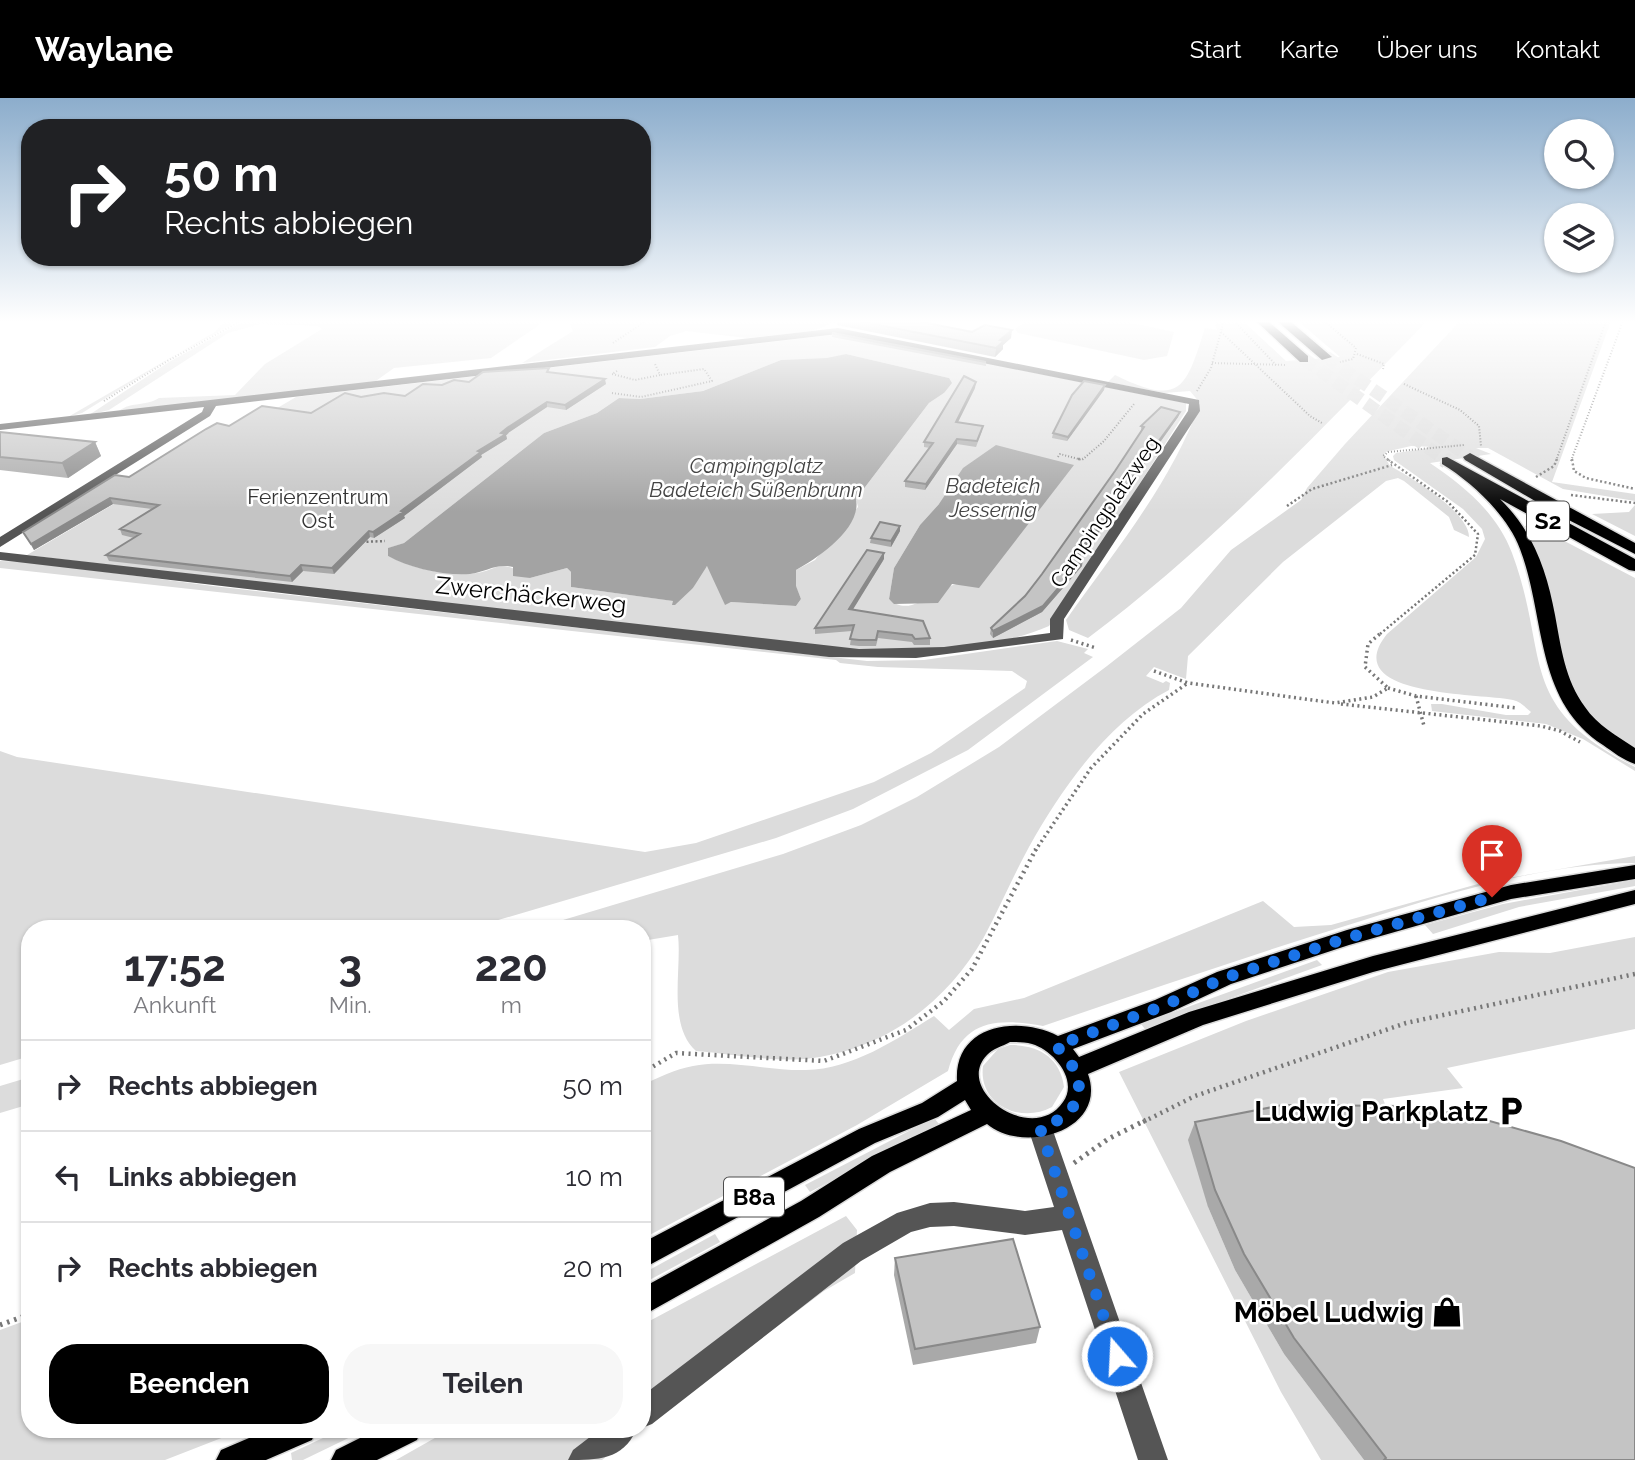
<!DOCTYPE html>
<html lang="de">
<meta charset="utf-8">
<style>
body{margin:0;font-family:Raleway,sans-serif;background:#f7f7f7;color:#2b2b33;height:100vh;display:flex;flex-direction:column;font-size:26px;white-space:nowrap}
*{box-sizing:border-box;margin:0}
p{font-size:23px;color:#7c7c81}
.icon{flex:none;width:38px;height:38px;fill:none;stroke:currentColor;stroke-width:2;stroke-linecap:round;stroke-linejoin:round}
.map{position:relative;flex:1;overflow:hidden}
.sheet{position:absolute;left:21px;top:822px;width:630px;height:518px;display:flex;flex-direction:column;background:#fff;border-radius:28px;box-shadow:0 2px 5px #0004}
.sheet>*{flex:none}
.guide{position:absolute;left:21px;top:21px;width:630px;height:147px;border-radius:28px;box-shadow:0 2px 5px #0004;background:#202124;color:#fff;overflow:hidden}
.buttons{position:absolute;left:1544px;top:21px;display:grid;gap:14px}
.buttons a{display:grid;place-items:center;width:70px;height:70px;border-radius:50%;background:#fff;box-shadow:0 2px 5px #0004;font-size:35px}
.pin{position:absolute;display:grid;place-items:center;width:60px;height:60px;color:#fff;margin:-72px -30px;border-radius:50% 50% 50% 0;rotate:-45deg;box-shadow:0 0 7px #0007}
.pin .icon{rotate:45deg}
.me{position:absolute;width:77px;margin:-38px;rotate:341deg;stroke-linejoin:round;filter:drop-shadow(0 0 5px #0008)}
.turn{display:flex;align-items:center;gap:24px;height:147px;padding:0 28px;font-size:32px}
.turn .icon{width:91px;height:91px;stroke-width:2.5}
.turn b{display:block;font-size:49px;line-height:60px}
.eta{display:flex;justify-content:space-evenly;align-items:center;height:119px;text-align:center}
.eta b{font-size:42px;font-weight:700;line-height:49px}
.button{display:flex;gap:14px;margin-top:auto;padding:14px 28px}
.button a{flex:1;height:80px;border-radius:28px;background:#000;color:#fff;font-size:28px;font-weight:700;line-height:80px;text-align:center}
.button a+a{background:#f7f7f7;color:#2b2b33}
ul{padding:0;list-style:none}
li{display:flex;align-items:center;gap:21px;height:91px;padding:0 28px;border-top:2px solid #e1e1e2}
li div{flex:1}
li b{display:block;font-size:26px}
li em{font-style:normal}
header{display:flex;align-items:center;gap:42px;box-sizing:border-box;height:98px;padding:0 35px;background:#000;color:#fff}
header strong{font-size:33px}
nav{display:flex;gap:38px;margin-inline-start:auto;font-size:24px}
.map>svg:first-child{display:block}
.green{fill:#dcdcdc;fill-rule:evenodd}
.water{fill:#a3a3a3}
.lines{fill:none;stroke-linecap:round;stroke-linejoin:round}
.highway-tunnel-far1{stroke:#d9d9d9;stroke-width:13;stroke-dasharray:13 6;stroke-linecap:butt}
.highway-tunnel{stroke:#d9d9d9;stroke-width:16;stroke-dasharray:16 8;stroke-linecap:butt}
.major-casing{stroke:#dbdbdb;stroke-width:3}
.highway-casing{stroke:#dbdbdb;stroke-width:3}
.path-far4{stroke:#777;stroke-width:2;stroke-dasharray:1 2;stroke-linecap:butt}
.path-far3{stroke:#777;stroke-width:2.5;stroke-dasharray:2 2.5;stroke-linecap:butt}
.path-far2{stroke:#777;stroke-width:3.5;stroke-dasharray:2 3.5;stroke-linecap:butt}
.path-far1{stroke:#777;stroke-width:4.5;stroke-dasharray:2 4.5;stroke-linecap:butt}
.path{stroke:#777;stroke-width:5;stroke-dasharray:2.5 5;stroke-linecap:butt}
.minor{fill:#555;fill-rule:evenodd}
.major{fill:#000;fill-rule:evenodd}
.highway{fill:#000;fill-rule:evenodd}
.wall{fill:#a9a9a9}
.shaded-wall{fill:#898989}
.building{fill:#c4c4c4;stroke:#898989;stroke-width:2}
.route{stroke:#1a73e8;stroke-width:12;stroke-dasharray:0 21.6}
.labels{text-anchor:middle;stroke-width:5;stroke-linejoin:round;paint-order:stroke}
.far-water-label{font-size:21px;font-style:italic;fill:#444;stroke:#fff}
.far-park-label{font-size:21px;fill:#333;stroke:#fff}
.far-street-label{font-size:21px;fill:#000;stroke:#fff}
.shield{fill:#fff;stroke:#4c4c4c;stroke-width:2}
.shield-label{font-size:23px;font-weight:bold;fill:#000}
.street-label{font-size:24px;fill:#000;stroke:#fff}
.near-poi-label{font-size:28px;font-weight:bold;fill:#000;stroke:#fff;text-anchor:end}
</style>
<header>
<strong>Waylane</strong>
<nav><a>Start</a><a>Karte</a><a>Über uns</a><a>Kontakt</a></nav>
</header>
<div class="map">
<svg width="1635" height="1362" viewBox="0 0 1635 1362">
<rect width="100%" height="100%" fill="#fff"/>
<g class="green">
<path d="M224 223H238L177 256 82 315 68 319 215 234Z"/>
<path d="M244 223H545L491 260 394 270 373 285 117 315C128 303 145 309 159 300L235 297 265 266 322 231 318 228 261 226 228 235 109 312 89 317 169 264Z"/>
<path d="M574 223H838L813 233 747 240 686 233 670 238 655 249 522 265 573 233 570 226Z"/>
<path d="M1026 223H1123L1174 234 1167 258 1144 262 1018 235 1015 231Z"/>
<path d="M1214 223H1243L1286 263 1340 259 1298 223H1427C1319 334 1212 447 1088 540L1069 532 1066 522C1114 454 1172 384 1200 305L1190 293 1164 295 1108 284 1115 277C1182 310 1186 289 1205 230L1217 232Z"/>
<path d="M1460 223H1611L1552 384 1635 396V403L1563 391 1488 350H1476L1491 356 1430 365C1464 388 1497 415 1512 455 1551 560 1514 607 1635 669V673L1583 641 1546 626 1432 613 1431 606H1442L1506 617H1528L1531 614C1525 609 1521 604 1513 602 1484 595 1336 600 1387 536L1476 459 1485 441 1482 431 1463 411 1394 362 1393 358 1396 355 1436 349 1411 348 1385 354 1384 358 1390 368C1411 379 1469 414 1469 439L1454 432 1449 419 1404 383 1398 380 1386 383 1283 464 1188 558 1186 581 1154 569 1146 578 1163 585 1166 583 1170 585 1169 592C1108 624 1062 690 1029 749 1013 778 1000 809 984 839 948 903 887 950 813 960 775 965 734 956 696 953 667 927 682 872 678 837L642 843V831H533L783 756 861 727 917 699 999 649 1107 568 1181 510 1231 452 1301 402 1307 390 1345 346Z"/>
<path d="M839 236 1186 305V313L1049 528C996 551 928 554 870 554L487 513 27 457 296 299ZM846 256 949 280 944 295 929 305 856 401 858 409 815 462 796 472V489L801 501 796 508 731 504 725 506 708 468 703 470 693 490 674 503 571 489V474L567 470 530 480C495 457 501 474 469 476 443 477 411 470 388 458L389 450 404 445 544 335 597 315 619 300 640 301 703 293 781 262 827 261ZM939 406 961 486C937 485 913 523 889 501L894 470 920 427Z"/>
<path d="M1635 407V438L1592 416 1629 414Z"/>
<path d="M1532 426 1635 480V651C1560 612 1561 554 1544 480L1547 479 1525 428Z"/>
<path d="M0 463 30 464 213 488 867 563 924 562 1057 543 1088 551 1084 555 1093 559 968 652 853 711 776 740 468 831H30V958L0 967V653L17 659 645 754 696 745 874 684 931 655 1025 590 1027 583 1012 573 878 569 840 565 836 562 0 470Z"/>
<path d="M1635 758V765C1545 765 1446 796 1361 823 1254 856 1149 892 1043 928 997 920 962 921 948 973L857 1027 642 1141V987C658 980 675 971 693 968 729 961 769 973 806 972 853 971 895 942 934 918L949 932 974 911 1024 900 1263 803 1294 829 1331 827 1485 784Z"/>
<path d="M1635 782V788L1519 809 1433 836 1425 827 1503 806Z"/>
<path d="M1635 839V931L1447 970 1463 990 1383 1001 1393 1026 1208 1109 1235 1172 1284 1256 1364 1362H1321L1281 1294 1119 974 1246 923 1388 874 1499 854 1550 855Z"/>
<path d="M1317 862 1322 867 1145 931 1141 926Z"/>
<path d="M1010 947C1038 947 1060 959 1064 989L1052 1009C1021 1026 978 1007 983 968L998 951Z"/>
<path d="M30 979V1006L0 1015V988Z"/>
<path d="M934 1020 939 1026 810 1094 805 1087Z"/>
<path d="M846 1118 857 1132 855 1175 824 1193 642 1331V1227Z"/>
<path d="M715 1136 720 1144 642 1186V1176Z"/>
<path d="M30 1221V1332H242L165 1362H0V1232Z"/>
<path d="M340 1332H365L303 1362H292L291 1355Z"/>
<path d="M449 1332H641L602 1362H396Z"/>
</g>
<g class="water">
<path d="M846 256 949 280 952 285 944 295 929 305 856 401C862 430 818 460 796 472V488L801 501 796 508 731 504 725 507 707 468 693 490 675 507H672L673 503 571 489V474L567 470 530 480 513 478V469C496 465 486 474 470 476 444 478 410 470 388 458V450L404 445 544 335 597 315 619 300 640 301 703 293 781 262 827 260Z"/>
<path d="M996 347 1074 367 979 490 952 486 938 505 894 506 889 501 894 470 920 427 939 406 963 370Z"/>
</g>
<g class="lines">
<g class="highway-tunnel-far1">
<path d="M1326 259 1470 359"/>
<path d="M1304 261 1447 363"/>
</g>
<path class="highway-tunnel" d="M1444 361 1447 363"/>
<g class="major-casing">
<g id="major">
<path d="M1635 767V781L1511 801 1349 847 1231 886 1171 914 1073 951 1079 959 1189 914 1373 858 1635 792V806L1373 874 1203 927 1088 976C1108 1032 1024 1057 987 1026L890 1074 819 1119 642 1218V1190L801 1103 872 1058 971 1012 965 1002 938 1019 875 1045 642 1171V1145L859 1031 922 1005 957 983C954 927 1017 917 1058 938L1155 902 1217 874 1347 832 1511 787ZM1010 944C1017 944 1025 944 1032 946 1053 952 1079 982 1063 1004 1033 1048 953 992 987 957 992 951 1003 948 1010 944Z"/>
<path d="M268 1332H316L312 1342 266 1362H216L221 1352Z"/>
<path d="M376 1332H421L417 1342 377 1362H331L336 1352Z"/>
</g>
</g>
<g class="highway-casing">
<g id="highway">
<path d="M1256 223H1268L1308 258V264H1300Z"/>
<path d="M1277 223H1290L1332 259 1322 262Z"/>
<path d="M1470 355 1635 445V456L1559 417 1465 362 1463 359Z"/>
<path d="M1447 359 1635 461V473L1629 472 1500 401C1533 433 1547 473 1555 517 1561 549 1565 582 1585 609 1597 627 1617 638 1635 650V666C1623 662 1613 654 1603 647 1534 602 1546 519 1520 451 1508 418 1472 384 1442 366V360Z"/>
</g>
</g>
<g class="path-far4">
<path d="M1234 223 1276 267"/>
<path d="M1324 223 1356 250 1353 261 1340 264"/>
<path d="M1221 234 1310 318 1322 325"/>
<path d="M613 245 646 223"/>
<path d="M1357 256 1384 266 1383 271"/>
<path d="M1212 265 1287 267"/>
<path d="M617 273 612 276 635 282 660 277 655 266"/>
<path d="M1404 286 1460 312 1479 328 1481 348"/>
<path d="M1197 293 1211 270 1223 226 1221 223"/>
<path d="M612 295 641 299 712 283 704 271 660 277"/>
<path d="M104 303 169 262 241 223"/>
<path d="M1058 359 1060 356 1082 362 1104 343 1134 306"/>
<path d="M1390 363 1383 358 1388 354 1464 347"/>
<path d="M1556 363 1606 223"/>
<path d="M1571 363 1623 223"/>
</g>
<g class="path-far3">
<path d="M1078 361H1083"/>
<path d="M1572 361 1574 373 1586 380 1635 391"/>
<path d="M1536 379 1554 368 1557 361"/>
<path d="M1571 397 1635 405"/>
<path d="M1287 408 1312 391 1392 367"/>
<path d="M362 444 385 443"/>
<path d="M1380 536 1475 457 1478 436 1448 404 1387 361"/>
</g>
<g class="path-far2">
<path d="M1071 542 1096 550"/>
<path d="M1154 573 1188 585 1335 605 1373 599 1388 590 1365 569 1368 546 1382 534"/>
<path d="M1388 590 1416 598 1516 610"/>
<path d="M1416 598 1424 628"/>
<path d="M1341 606 1541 628 1560 633 1580 644"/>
<path d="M1035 753 1091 670 1143 616 1188 585"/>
</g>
<g class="path-far1">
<path d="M642 975 676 955 824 963 906 932 944 903 972 871 1036 751"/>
<path d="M1143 1024 1195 998 1406 925 1635 876"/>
</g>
<g class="path">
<path d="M1074 1065 1108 1041 1146 1022"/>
<path d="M0 1227 30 1216"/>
</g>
<g class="minor">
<path d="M838 230 1199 302 1200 313 1064 521 1063 541 916 560 829 559 0 462V454L859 551 944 549 1050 535V521L1188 313 1189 306 838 236 216 308 210 318 0 449V439L202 314 204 309 0 332V326Z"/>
<path d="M1040 1020 1048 1023 1052 1030 1168 1362H1138L1062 1132 1025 1137 954 1128 930 1129 911 1134 861 1163 652 1326 642 1330V1298L843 1145 897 1115 930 1105 954 1104 1025 1113 1054 1109 1028 1030 1032 1023Z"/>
<path d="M599 1332H636C623 1362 597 1362 568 1362L573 1352Z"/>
</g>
<use href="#major" class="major"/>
<use href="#highway" class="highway"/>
</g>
<g class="wall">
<path d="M837 223H917L1011 240 1003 247V251L995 259 837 227Z"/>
<path d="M832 235 986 264V268L832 239Z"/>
<path d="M550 274 606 286 566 312 547 309 508 335 506 337 507 341 481 357 482 359 404 418 405 420 374 440 370 439 334 476 303 473 292 484 109 463 106 457 134 440 122 437 120 431 152 411 113 406 34 452 23 434 229 328 311 315 361 299 405 298 442 287Z"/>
<path d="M1105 287 1104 292 1067 343 1052 340 1053 335Z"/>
<path d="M975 290 958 324 982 333 976 349 957 346 925 392 905 389V383L930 350 924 349V344Z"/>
<path d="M1180 314 1178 319 1112 412V418L1080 458 1082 468 1042 514 993 540 990 536 991 530 1025 498 1042 476 1115 373 1141 334V328Z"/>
<path d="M0 334 95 344 101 358 68 380 0 372Z"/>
<path d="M900 428V433L891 449 870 445 871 440Z"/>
<path d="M884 461 852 512 930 540V547H914L912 544 878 540 876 548H859L850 547 852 533 815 536V530Z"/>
<path d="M1195 1024 1635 1362H1364L1284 1256 1235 1172 1208 1109 1188 1042Z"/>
<path d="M895 1160 1040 1229 1036 1245 913 1267 894 1177Z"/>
</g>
<g class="shaded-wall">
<path d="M1012 232 1011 240 1003 247V251L995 259 996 250 1000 242Z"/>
<path d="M605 281 606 286 566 312 565 307Z"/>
<path d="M976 284 975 290 955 330 956 324Z"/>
<path d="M1105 287 1104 292 1067 343 1068 339Z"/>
<path d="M547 304V309L508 335 506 337 507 341 481 357 482 359 404 418 405 420 374 440 373 434 501 335 507 330Z"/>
<path d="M1180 314 1178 319 1108 417 1109 411Z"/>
<path d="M957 341V346L925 392 926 386Z"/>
<path d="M95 344 101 358 68 380 62 365Z"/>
<path d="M110 400 113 406 34 452 31 446Z"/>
<path d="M1113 412 1112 418 1076 463 1077 456Z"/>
<path d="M900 428V433L891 449V443Z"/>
<path d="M369 433 370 439 334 476 332 470Z"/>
<path d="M884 455V461L849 518V511Z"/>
<path d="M1083 461 1082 468 1042 514 993 540V533Z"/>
<path d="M301 467 303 473 292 484 290 478Z"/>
</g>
<g class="building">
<path d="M858 223H917L972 234 985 227 1012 232 1000 242 1004 243 996 250Z"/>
<path d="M832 235 986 264 887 246Z"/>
<path d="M549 270 547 274 605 281 565 307 547 304 507 330 501 335 506 336 478 353 481 354 401 413 403 414 373 434 369 433 332 470 301 467 290 478 106 457 140 436 120 431 159 407 110 400 31 446 23 434 115 377 129 379 206 331 217 325 229 328 262 308 311 315 345 295 361 299 384 295 405 298 423 286 442 287 454 282 469 284 483 274Z"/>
<path d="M964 278 976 284 956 324 983 328 977 343 957 341 926 386 905 383 933 345 924 344Z"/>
<path d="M1084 283 1105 287 1068 339 1053 335 1072 297Z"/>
<path d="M1161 309 1180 314 1109 411 1113 412 1077 456 1083 461 1043 508 993 533 991 530 1025 498 1042 476 1115 373 1144 329 1141 328Z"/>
<path d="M0 334 95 344 62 365 0 359Z"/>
<path d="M880 424 900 428 891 443 871 440Z"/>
<path d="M867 452 884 455 849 511 923 523 930 540 915 541 912 537 878 533 876 542H859L850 541 854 527 815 530Z"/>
<path d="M1283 1007 1404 1008 1472 1018 1561 1043 1635 1070V1362H1384L1386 1360 1294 1240 1244 1156 1215 1092 1195 1024Z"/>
<path d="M1013 1141 1040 1229 915 1251 895 1160Z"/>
</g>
<linearGradient id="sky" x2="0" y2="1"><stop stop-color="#8cadcc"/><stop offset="0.54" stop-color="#fff"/><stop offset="1" stop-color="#fff" stop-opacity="0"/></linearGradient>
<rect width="1635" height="414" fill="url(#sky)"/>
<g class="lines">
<path class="route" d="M1117 1258 1040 1030C1086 1015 1091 981 1056 948L1163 908 1224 880 1347 840 1492 799"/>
</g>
<defs>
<g id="parking-bare" transform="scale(2.415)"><path d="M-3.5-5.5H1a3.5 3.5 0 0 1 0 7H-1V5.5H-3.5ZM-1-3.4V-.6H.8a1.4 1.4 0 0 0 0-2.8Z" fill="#000" stroke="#fff" stroke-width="2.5" paint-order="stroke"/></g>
<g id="shop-bare" transform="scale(2.415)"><path d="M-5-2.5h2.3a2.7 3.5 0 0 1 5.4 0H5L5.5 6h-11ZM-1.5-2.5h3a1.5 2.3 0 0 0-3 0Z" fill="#000" stroke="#fff" stroke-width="2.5" paint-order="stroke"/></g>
</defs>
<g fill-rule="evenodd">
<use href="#parking-bare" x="1511" y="1013"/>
<use href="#shop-bare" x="1447" y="1214"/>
</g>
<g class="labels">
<g class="far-water-label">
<text x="756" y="375">Campingplatz<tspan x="756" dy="24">Badeteich Süßenbrunn</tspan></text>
<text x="993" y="395">Badeteich<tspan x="993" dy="24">Jessernig</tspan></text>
</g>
<g class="far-park-label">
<text x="318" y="406">Ferienzentrum<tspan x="318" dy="24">Ost</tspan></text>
</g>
<g class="far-street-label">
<text transform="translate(1105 414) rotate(-56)" y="7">Campingplatzweg</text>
</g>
<g class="shield">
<rect x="1527" y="403.5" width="42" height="39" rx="5"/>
<rect x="724" y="1079.5" width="60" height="39" rx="5"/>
</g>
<g class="shield-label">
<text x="1548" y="431">S2</text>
<text x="754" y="1107">B8a</text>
</g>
<g class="street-label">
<text transform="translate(531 497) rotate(6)" y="8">Zwerchäckerweg</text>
</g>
<g class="near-poi-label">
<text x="1488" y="1023">Ludwig Parkplatz</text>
<text x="1424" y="1224">Möbel Ludwig</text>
</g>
</g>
</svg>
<div class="buttons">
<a><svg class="icon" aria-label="search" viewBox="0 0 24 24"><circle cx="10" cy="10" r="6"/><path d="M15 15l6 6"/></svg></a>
<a><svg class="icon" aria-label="layers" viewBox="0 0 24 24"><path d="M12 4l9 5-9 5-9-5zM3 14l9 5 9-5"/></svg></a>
</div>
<div class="pin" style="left:1492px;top:799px;background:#d93025"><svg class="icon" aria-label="arrive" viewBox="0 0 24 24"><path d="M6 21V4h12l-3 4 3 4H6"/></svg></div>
<svg class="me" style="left:1117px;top:1258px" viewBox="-20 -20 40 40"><circle r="17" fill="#1a73e8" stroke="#fff" stroke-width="3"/><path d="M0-11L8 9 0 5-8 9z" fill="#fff"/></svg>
<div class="guide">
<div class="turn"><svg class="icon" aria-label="right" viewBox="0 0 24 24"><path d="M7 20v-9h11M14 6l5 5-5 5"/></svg><div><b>50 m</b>Rechts abbiegen</div></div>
</div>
<section class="sheet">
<div class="eta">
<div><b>17:52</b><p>Ankunft</p></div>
<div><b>3</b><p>Min.</p></div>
<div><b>220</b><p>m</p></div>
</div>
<ul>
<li><svg class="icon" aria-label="right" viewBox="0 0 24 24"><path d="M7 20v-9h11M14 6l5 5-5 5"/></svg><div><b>Rechts abbiegen</b></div><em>50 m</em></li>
<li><svg class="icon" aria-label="left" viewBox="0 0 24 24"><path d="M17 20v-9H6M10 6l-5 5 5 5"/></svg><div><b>Links abbiegen</b></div><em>10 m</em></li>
<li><svg class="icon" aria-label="right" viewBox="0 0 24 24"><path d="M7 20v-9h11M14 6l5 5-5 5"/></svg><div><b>Rechts abbiegen</b></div><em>20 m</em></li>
</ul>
<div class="button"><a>Beenden</a><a>Teilen</a></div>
</section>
</div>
